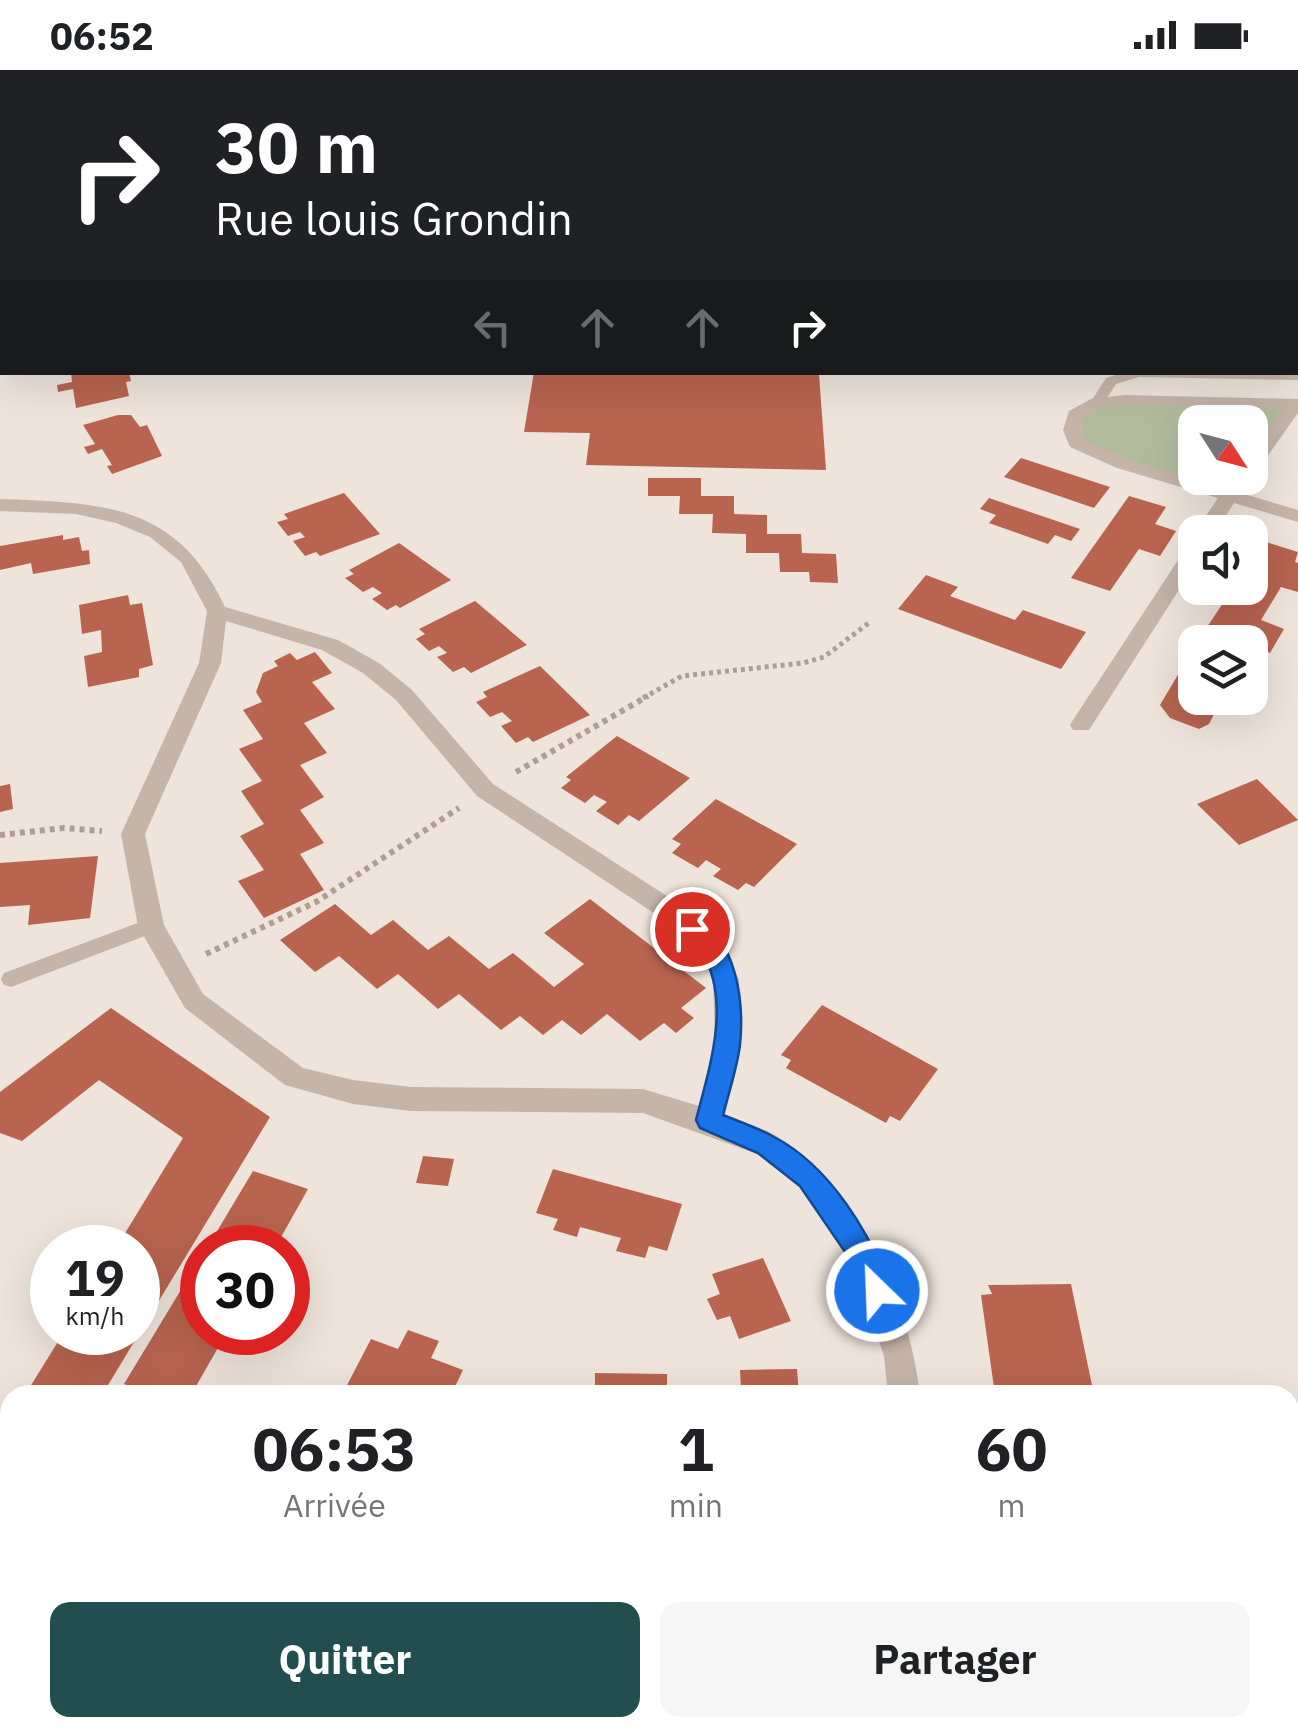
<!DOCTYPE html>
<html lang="fr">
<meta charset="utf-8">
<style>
body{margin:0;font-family:"IBM Plex Sans",sans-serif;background:#f6f6f6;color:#202124;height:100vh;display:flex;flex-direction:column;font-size:38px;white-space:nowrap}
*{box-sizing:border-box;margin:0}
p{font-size:32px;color:#757577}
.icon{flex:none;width:55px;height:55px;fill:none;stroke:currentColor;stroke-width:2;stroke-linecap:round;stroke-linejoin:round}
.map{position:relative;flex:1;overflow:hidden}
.drawer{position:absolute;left:0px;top:1315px;width:1300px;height:352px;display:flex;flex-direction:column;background:#fff;border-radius:30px 30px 0 0;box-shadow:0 10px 40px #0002}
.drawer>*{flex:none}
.hud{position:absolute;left:0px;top:0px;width:1300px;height:305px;box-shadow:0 10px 40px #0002;background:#202124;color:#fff;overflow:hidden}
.needle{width:65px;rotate:126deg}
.fabs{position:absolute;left:1178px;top:335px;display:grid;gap:20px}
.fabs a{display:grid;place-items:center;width:90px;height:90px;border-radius:20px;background:#fff;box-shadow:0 10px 40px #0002;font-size:50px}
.speed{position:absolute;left:30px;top:1155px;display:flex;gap:20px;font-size:50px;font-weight:700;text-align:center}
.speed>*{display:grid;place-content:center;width:130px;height:130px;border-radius:50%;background:#fff;box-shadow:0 10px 40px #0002;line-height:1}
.speed small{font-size:25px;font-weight:400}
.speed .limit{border:15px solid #d22;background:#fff;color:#111}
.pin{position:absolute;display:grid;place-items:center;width:85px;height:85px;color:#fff;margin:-42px;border:5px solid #fff;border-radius:50%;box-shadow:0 2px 10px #0007}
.me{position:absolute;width:110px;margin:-55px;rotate:336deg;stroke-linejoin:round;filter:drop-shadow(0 0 8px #0008)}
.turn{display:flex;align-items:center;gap:35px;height:210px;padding:0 50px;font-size:45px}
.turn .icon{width:130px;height:130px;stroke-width:2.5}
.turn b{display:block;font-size:70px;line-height:85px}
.lanes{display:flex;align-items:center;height:95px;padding:0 50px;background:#0003;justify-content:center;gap:50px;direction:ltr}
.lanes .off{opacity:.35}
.eta{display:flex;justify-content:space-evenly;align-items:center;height:170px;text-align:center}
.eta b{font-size:60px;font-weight:800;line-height:70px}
.cta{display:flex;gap:20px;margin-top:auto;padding:20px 50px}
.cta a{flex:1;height:115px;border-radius:20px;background:#224e50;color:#fff;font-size:40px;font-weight:800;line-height:115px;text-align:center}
.cta a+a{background:#f6f6f6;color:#202124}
.status{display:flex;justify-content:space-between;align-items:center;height:70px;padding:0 50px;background:#fff;direction:ltr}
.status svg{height:28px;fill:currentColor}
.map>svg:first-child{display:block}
.green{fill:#b2bc9d}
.building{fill:#b8644f}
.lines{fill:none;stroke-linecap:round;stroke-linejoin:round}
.path-far1{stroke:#b19e93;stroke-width:5;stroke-dasharray:4 4;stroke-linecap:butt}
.path{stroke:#b19e93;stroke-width:6;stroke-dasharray:5 5;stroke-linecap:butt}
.lane{fill:#c5b4a8;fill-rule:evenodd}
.street{fill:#c5b4a8;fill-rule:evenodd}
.secondary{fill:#98847a;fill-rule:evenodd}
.highway{fill:#53453f;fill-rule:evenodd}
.route{fill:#1a73e8;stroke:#114b97;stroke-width:2.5}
</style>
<div class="status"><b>06:52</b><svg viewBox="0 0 49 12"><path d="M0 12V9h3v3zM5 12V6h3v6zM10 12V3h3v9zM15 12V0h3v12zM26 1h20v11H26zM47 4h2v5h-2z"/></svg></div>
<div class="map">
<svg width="1298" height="1666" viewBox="0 0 1298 1666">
<rect width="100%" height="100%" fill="#eee4db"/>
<path class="green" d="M1097 333 1295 334 1250 397V352H1195V408H1242L1230 424 1077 373 1076 345Z"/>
<g class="building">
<path d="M71 302H129L131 311 126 312 129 326 76 338 73 319 58 322 57 315 72 312Z"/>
<path d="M534 302 819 304 826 400 586 395 590 363 524 362Z"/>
<path d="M118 345H131L140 357 147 355 162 386 112 404 107 396 112 395 102 379 88 384 84 377 95 374 83 355Z"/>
<path d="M1021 388 1110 417 1094 438 1004 407Z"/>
<path d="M648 408H701V426H734V444L767 445V464H801L802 483 836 484 838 513 810 512 809 502H780L779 483H746V464L712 463 713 444H679L680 426H648Z"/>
<path d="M344 423 380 464 320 486 316 482 305 486 293 471 305 467 300 462 288 466 277 452 288 449 284 444Z"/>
<path d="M1129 426 1166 437 1155 454 1176 461 1160 486 1139 479 1110 521 1071 508Z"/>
<path d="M989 428 1080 459 1071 471 1055 465 1048 474 989 453 996 445 980 439Z"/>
<path d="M63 465V470L79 467 82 481 89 480 90 494 33 504 31 493 0 500V476Z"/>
<path d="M1263 471 1298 482 1295 492 1298 493V522L1281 517 1261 550 1284 559 1270 583 1250 572H1197L1233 518H1250V490Z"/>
<path d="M399 473 451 510 400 538 396 535 387 540 372 529 382 523 373 517 363 522 345 508 354 504 349 500Z"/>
<path d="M926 505 958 517 950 526 1015 550 1023 540 1086 562 1061 599 898 539Z"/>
<path d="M128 525 130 535 142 533 153 595 139 599V607L88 617 84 586 102 582 101 560 82 564 79 535Z"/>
<path d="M475 531 527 575 471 603 464 597 453 602 437 587 447 583 439 576 429 581 416 569 425 564 419 559Z"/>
<path d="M1195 576V628H1248L1238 644 1218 637 1209 654 1199 659 1170 648 1160 635Z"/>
<path d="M315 582 332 603 312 612 335 639 304 653 327 683 300 695 324 727 300 740 324 773 300 784 324 820 264 848 238 811 264 800 240 766 264 754 241 721 262 711 239 679 263 669 243 640 262 632 256 622 263 603 278 596 274 591 290 583 297 590Z"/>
<path d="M540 596 590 645 533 672 528 667 516 673 501 656 512 651 502 642 490 647 476 632 487 627 483 622Z"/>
<path d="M617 666 690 708 639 751 629 745 618 755 596 741 607 732 594 725 585 733 561 718 571 710 566 707Z"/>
<path d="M1257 709 1298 750 1239 775 1197 734Z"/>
<path d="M10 714 13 739 0 742V716Z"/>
<path d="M716 729 797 774 754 817 746 813 738 820 713 806 721 799 706 790 698 798 672 783 681 774 672 769Z"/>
<path d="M98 786 90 848 28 855 30 835 0 837V793Z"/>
<path d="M590 829 706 918 681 938 694 948 676 963 664 953 640 971 607 944 581 965 562 950 543 965 520 946 501 960 459 924 438 939 398 904 377 919 339 886 315 902 280 870 335 834 371 865 393 850 428 880 449 866 489 899 513 883 554 917 584 894 544 863Z"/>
<path d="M822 935 938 999 900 1051 890 1046 886 1053 786 998 791 990 781 985Z"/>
<path d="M111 938 270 1047 102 1325H25L64 1262H138V1178H116L183 1068 99 1010 22 1071 0 1063V1022Z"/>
<path d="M423 1086 454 1089 448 1116 416 1113Z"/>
<path d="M553 1099 682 1134 667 1181 649 1176 645 1188 616 1181 621 1168 580 1157 577 1167 553 1160 558 1149 536 1143Z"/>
<path d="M253 1101 308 1119 275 1178H207Z"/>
<path d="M202 1185V1262H227L191 1325H154L124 1314Z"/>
<path d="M763 1188 791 1251 739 1269 730 1246 717 1250 707 1229 720 1224 712 1204Z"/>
<path d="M1071 1214 1094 1325H995L981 1225 992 1224 988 1215Z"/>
<path d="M408 1260 439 1271 431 1288 463 1300 451 1325H357L345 1319 371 1269 398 1279Z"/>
<path d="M797 1299 799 1325H731V1319H741L740 1300Z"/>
<path d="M595 1303 667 1304V1325H595Z"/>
<path d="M8 1658H94L89 1666H0V1661L5 1663Z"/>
<path d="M175 1658H246L242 1666H171Z"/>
<rect x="582" y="1658" width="46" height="8"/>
<path d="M750 1658H820L821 1666H750Z"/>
<path d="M1045 1658H1156L1157 1666H1046Z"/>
</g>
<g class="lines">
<path class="path-far1" d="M643 628 682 606 803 593 824 587 870 552"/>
<g class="path">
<path d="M516 702 648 626"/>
<path d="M0 765 64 758 102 761"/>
<path d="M206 884 316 832 459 738"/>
</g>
<g class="lane">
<path d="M1125 302H1298V310L1139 307 1116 314 1102 336H1092L1090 333 1106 308Z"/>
<path d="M151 848 158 851 161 856 158 861 11 917 4 915 1 909 4 903Z"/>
</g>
<g class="street">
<path d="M1124 325 1298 329V343L1257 401 1250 403V384L1282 339 1124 335 1101 338 1084 348 1081 360 1085 370 1131 390 1225 418 1232 408H1246L1249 412 1241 423 1298 440V452L1234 433 1215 462H1195L1218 428 1117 398 1070 377 1063 360 1069 341 1091 329Z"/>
<path d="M0 429C102 433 177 433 225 537L338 570 379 593 412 620 493 714 684 837 719 867 739 910 741 975 725 1045C743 1052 765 1058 781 1069 861 1126 909 1229 920 1325H888L884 1286 853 1195 799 1117 757 1084 643 1043 411 1041 353 1034 285 1015 185 938 138 856 121 764 199 593 207 541 181 492 150 467 116 453 76 444 0 441ZM226 551 322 580 363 603 396 630 477 726 666 851 700 880 713 910 715 975 699 1036 643 1019 411 1017 353 1010 303 998 203 924 164 855 145 764 221 593Z"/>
<path d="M1195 473V495L1089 660H1073L1070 655 1073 650 1188 475Z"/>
<path d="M926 1658H962L963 1666H927Z"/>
</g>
<path class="secondary" d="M1194 0H1210L1212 2H1196Z"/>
<path class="highway" d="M994 0H1031L1032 2H996Z"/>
</g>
<path class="route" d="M692 850C738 865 744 935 740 975 737 998 729 1022 723 1045 740 1052 758 1058 774 1067 830 1096 871 1164 891 1221L887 1230 877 1234 867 1230 854 1195 800 1116 758 1083 700 1058 696 1050C709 999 732 932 702 882 696 873 686 869 681 859Z"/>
</svg>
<div class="fabs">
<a><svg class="needle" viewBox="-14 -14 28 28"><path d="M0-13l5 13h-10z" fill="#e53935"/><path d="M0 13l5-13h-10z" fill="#757577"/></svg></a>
<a><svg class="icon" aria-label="sound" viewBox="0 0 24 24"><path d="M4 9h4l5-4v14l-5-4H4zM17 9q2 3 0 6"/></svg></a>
<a><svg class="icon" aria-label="layers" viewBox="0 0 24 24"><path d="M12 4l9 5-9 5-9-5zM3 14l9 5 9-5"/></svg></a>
</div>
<div class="speed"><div>19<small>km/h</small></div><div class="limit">30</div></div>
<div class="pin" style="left:692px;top:859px;background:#d93025"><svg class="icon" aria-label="arrive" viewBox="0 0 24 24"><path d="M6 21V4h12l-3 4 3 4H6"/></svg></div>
<svg class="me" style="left:877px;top:1221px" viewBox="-20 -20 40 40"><circle r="17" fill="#1a73e8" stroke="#fff" stroke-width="3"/><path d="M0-11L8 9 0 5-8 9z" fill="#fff"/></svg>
<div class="hud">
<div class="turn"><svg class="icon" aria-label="right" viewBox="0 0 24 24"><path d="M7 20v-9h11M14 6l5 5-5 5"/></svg><div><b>30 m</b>Rue louis Grondin</div></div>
<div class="lanes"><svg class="icon off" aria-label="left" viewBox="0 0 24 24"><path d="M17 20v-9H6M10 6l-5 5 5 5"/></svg><svg class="icon off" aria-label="ahead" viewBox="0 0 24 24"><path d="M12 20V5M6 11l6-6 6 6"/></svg><svg class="icon off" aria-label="ahead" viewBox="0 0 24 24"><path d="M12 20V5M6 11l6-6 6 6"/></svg><svg class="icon" aria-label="right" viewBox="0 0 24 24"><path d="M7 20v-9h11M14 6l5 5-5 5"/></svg></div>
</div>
<section class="drawer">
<div class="eta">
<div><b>06:53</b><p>Arrivée</p></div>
<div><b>1</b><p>min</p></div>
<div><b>60</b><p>m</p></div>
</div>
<div class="cta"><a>Quitter</a><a>Partager</a></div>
</section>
</div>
